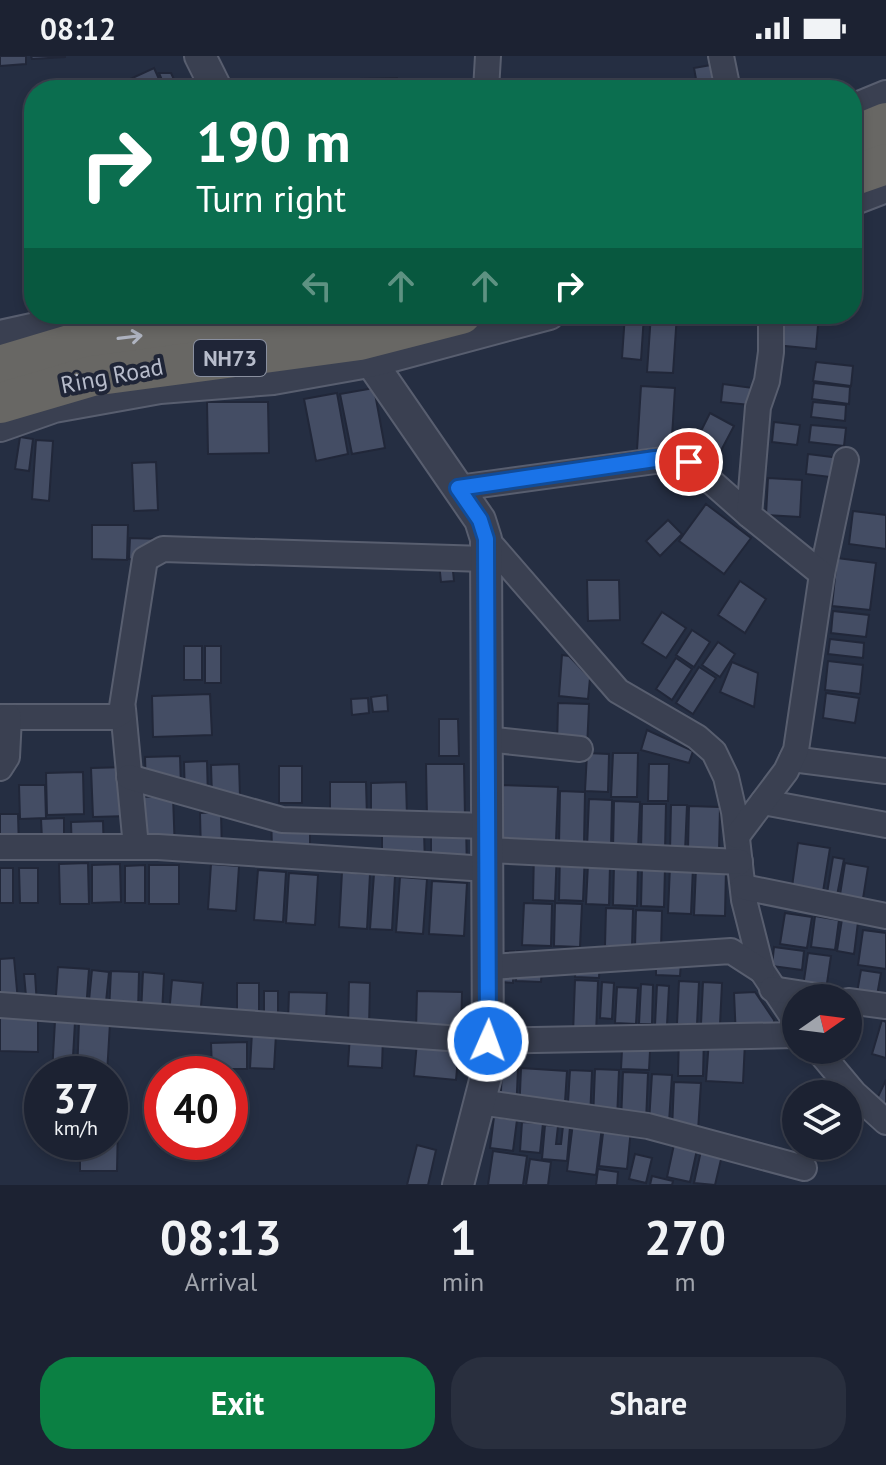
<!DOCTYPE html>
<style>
body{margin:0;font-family:"PT Sans",sans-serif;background:#292f3e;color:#f1f3f6;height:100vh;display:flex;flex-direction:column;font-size:30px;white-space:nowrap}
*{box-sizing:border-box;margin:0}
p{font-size:26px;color:#a0a4ac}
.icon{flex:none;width:44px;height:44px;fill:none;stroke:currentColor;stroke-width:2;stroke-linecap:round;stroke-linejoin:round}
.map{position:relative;height:1129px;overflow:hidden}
.sheet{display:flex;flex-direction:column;background:#1c2232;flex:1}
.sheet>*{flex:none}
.guide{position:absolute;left:24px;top:24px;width:838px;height:244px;border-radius:32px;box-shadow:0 4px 12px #0003,0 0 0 2px #3a3f4d;background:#0b6e4f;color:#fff;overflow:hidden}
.needle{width:52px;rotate:76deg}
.controls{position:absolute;left:782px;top:928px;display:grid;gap:16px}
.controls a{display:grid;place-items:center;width:80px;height:80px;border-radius:50%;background:#1c2232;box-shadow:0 4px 12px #0003,0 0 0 2px #3a3f4d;font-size:40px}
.speed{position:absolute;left:24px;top:1000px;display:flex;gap:16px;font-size:40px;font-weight:700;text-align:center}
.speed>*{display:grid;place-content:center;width:104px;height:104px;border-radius:50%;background:#1c2232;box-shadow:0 4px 12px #0003,0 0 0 2px #3a3f4d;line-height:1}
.speed small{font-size:20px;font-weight:400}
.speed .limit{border:12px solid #d22;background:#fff;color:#111}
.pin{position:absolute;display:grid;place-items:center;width:68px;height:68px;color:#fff;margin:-34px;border:4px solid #fff;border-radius:50%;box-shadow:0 2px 8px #0007}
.me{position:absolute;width:88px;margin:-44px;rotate:2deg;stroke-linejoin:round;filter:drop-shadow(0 0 6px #0008)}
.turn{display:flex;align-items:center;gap:28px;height:168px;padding:0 40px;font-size:36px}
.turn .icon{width:104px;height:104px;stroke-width:2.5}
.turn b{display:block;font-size:56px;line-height:68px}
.lanes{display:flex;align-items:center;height:76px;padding:0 40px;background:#0003;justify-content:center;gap:40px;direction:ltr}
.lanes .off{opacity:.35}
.eta{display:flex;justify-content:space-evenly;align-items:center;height:136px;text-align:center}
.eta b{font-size:48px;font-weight:700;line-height:56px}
.action{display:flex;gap:16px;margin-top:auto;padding:16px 40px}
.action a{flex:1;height:92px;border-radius:32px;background:#0b8043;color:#fff;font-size:32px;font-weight:700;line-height:92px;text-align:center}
.action a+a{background:#292f3e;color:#f1f3f6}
.status{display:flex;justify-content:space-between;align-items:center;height:56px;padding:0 40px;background:#1c2232;direction:ltr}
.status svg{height:22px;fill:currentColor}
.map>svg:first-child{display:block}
.building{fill:#444d64;stroke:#212739;stroke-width:2}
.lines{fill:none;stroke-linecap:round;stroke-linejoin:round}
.minor-casing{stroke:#585e6f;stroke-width:28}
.tertiary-casing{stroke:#585e6f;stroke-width:34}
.trunk-casing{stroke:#424859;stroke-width:44}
.minor{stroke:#3a4051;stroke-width:24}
.tertiary{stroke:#3a4051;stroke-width:30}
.trunk{stroke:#686764;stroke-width:40}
.oneway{stroke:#afb4c1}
.route-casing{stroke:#114b97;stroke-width:20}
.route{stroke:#1a73e8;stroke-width:14}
.labels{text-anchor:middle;stroke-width:8;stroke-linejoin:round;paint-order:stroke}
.shield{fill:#1f2537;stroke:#898f9f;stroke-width:2}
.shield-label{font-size:22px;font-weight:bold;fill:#b7bccb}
.street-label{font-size:24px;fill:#b7bccb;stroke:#1f2537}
</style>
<div class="status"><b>08:12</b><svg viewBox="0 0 49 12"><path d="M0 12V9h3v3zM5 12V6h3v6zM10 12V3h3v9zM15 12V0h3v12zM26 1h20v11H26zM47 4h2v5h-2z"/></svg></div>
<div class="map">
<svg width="886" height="1129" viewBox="0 0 886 1129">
<rect width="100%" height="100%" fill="#252e42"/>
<g class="building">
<path d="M0 0H26V8L0 10Z"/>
<path d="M31 0H65V1L32 3Z"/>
<path d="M711 9 715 34H698L694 12Z"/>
<path d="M154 12 164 34H117L115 30Z"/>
<path d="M159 17H171L179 34H166Z"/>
<path d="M397 22V34H283V25Z"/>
<path d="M625 258 644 259 641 304 622 302Z"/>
<path d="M651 258H677L673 317 647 316Z"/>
<path d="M693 258H727V263L694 266Z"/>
<path d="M777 258H819L816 293 775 289Z"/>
<path d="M816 306 853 310 851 330 813 325Z"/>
<path d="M814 327 850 331 849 348 812 343Z"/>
<path d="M723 328 753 332 750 349 721 346Z"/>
<path d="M641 330 675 332 671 397 637 394Z"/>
<path d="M374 332 385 392 352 398 340 338Z"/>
<path d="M337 337 348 398 316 405 304 343Z"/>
<path d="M207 346H268L269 397 208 398Z"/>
<path d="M813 346 846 349 845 365 811 361Z"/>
<path d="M710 357 734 370 715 406 692 393Z"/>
<path d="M774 366 800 369 797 389 772 386Z"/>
<path d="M811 369 846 372 844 390 809 386Z"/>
<path d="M20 381 33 383 29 415 15 413Z"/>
<path d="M36 384 53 385 49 445 32 443Z"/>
<path d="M808 398 840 402 838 422 806 418Z"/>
<path d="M156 406 158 454 134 455 132 407Z"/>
<path d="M768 422 802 424 800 461 766 459Z"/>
<path d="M706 448 751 482 724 518 679 485Z"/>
<path d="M853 455 886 459V493L849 488Z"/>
<path d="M668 464 682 478 660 500 646 485Z"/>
<path d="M92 469H128L127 504 92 503Z"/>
<path d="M130 482 159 483 158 504 129 503Z"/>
<path d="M451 496 454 525 441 526 438 497Z"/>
<path d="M837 502 876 507 870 554 832 550Z"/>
<path d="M587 524H619L620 564 588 565Z"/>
<path d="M740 525 766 543 745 577 718 559Z"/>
<path d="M833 555 869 559 866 581 831 577Z"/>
<path d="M662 556 686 572 666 602 642 587Z"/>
<path d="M692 574 710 586 694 611 676 599Z"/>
<path d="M830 583 864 587 863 602 828 598Z"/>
<path d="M718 586 735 598 720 621 702 609Z"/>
<rect x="184" y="590" width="18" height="34"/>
<rect x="205" y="590" width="16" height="37"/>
<path d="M562 599 569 600 590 622 588 643 559 640Z"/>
<path d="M676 602 692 613 672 644 656 633Z"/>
<path d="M828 605 863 609 860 638 825 634Z"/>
<path d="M732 606 758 617 754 651 720 636Z"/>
<path d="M699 611 716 622 693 658 676 647Z"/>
<path d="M826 637 859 642 855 667 823 662Z"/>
<path d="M210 638 212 679 153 681 152 640Z"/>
<path d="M387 639 388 655 373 656 371 641Z"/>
<path d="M368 642 369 657 352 659 351 643Z"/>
<path d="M558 647 589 648 587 692 557 691Z"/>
<path d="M439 663H458L459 700H439Z"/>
<path d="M647 674 693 695 689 707 641 694Z"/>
<path d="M587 697 609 698 608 736 585 735Z"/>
<path d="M613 697H638L637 741H611Z"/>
<path d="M180 700 181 732 146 733 145 701Z"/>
<path d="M207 705 208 742H185L184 706Z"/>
<path d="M239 708 240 741H212L211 709Z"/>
<path d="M426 708H464L465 762H427Z"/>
<path d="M649 708H669L668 745H648Z"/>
<rect x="279" y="710" width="23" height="37"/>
<path d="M128 711 129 760 93 761 91 712Z"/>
<path d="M83 716 84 758 47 759 46 717Z"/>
<path d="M330 726H366L367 762H330Z"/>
<path d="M406 726 407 761H371V727Z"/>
<path d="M19 729H45L46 762 20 763Z"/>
<path d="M502 729 558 731 556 786 500 784Z"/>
<path d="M560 735 585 736 584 789 559 788Z"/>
<path d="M173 740 175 796 139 797 137 741Z"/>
<path d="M589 743 612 744 611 793 587 792Z"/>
<path d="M614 745 640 746 638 794 613 793Z"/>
<path d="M642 748H666L665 795 641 794Z"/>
<path d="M671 749H687L685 796H670Z"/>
<path d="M689 750 720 751 719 795 688 794Z"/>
<path d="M310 755V796H272L271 756Z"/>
<path d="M221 756 222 799H201L200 757Z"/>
<path d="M0 758H18L19 793H0Z"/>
<path d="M64 762V782L42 783 41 763Z"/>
<path d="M103 765 104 800H72L71 766Z"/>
<path d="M466 767 467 816H431V768Z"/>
<path d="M382 775H424L425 809H382Z"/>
<path d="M798 787 830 792 822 842 791 838Z"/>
<path d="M534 794H557L555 845 533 844Z"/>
<path d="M560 796 585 797 583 845 559 844Z"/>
<path d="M833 801 844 803 836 845 826 843Z"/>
<path d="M88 807 89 848H60L59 808Z"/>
<path d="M845 807 868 811 862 849 839 845Z"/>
<path d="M120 808 121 846 92 847V809Z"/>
<path d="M211 808 239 810 236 855 208 853Z"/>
<path d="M588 808 610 809 609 849 586 848Z"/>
<path d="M145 809V847H125V810Z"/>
<rect x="149" y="809" width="30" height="39"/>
<path d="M614 809H638L637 850 613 849Z"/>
<path d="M642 810 665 811 664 851 641 850Z"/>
<path d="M670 810 693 811 691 858 668 857Z"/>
<path d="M696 811 726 812 725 860 694 859Z"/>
<rect x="0" y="812" width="13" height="35"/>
<path d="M19 812H38V847H20Z"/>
<path d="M258 814 286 816 283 866 254 864Z"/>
<path d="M342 816 370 818 367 873 339 871Z"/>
<path d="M289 817 318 819 315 869 286 867Z"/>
<path d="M374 818 395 820 392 874 370 873Z"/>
<path d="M400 821 427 823 423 878 396 876Z"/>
<path d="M432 825 467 827 464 880 429 878Z"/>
<path d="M524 847 552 848 551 890 522 889Z"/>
<path d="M555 847 582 848 580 891 554 890Z"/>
<path d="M606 852 633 853 632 891 605 890Z"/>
<path d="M636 854 662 855 661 892 635 891Z"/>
<path d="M785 857 812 861 807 892 780 888Z"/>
<path d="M815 860 839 864 835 894 811 891Z"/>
<path d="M842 863 858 866 854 898 837 895Z"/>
<path d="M863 874 886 877V913L858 909Z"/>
<path d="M774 891 804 895 802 914 772 910Z"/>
<path d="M504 895H514L513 927 502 926Z"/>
<path d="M517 895 543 896 541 926 516 925Z"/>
<path d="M808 897 831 900 826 934 803 931Z"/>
<path d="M576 901 600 902 599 922 575 921Z"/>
<path d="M14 902 18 945 0 947V903Z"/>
<path d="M656 905 681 906 680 920 656 919Z"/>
<path d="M58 911 89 913 86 955 55 953Z"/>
<path d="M92 914 109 916 105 956 88 955Z"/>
<path d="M861 914 881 917 875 951 855 948Z"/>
<path d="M111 915 139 916 138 957 109 955Z"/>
<path d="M143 916 164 918 162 958 141 957Z"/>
<path d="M24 918H35L37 950 27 951Z"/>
<path d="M172 924 203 927 200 961 169 959Z"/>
<path d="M575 924 598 925 596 979 573 978Z"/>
<path d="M679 925 699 926 697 969 677 968Z"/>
<path d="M349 926 370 927 369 971H348Z"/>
<path d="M602 926 614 927 612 963 600 962Z"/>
<path d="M703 926 722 927 720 969 701 968Z"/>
<rect x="237" y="927" width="22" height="38"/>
<path d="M641 928 653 929 652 968H639Z"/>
<path d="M657 929 669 930 667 969H655Z"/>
<path d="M617 931 638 932 636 968 615 967Z"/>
<rect x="264" y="935" width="14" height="33"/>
<path d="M417 935 462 936 461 976 416 975Z"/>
<path d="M289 936 327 937 326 966H288Z"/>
<path d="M755 936 774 964 775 979 736 982 734 937Z"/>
<path d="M0 961H38V996L0 995Z"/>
<path d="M882 964 886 966V1002L872 998Z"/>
<path d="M55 965 75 966 72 1018H52Z"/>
<path d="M79 966 110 967 107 1018H77Z"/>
<path d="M623 975 651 976 649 1014 621 1013Z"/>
<path d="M252 976 276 978 274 1013 250 1012Z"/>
<path d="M350 978 383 979 382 1012 348 1010Z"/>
<path d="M679 979 704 980 703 1020H678Z"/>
<path d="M709 984 745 986 743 1027 706 1025Z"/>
<path d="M247 986V1013H212L211 987Z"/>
<path d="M417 986 459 990 456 1024 414 1020Z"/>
<path d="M502 1012H518L516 1059 500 1058Z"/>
<path d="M521 1012 567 1015 564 1062 519 1060Z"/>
<path d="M595 1013 619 1014 617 1064 593 1063Z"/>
<path d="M570 1014 592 1015 590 1064 567 1063Z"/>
<path d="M623 1016 648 1017 646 1066 621 1065Z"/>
<path d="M652 1018 672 1019 669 1067 649 1066Z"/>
<path d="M886 1024V1050L876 1045Z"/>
<path d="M674 1026 701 1027 698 1075 672 1074Z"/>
<path d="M494 1061 517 1064 513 1095 490 1092Z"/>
<path d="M110 1066H118L117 1115H80V1086H110Z"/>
<path d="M522 1066 543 1067 540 1097 520 1095Z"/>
<path d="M573 1067 602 1071 596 1119 567 1115Z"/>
<path d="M545 1069 558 1070 556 1088H561L563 1070 570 1071 567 1105 542 1103Z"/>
<path d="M604 1069 631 1073 627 1113 599 1110Z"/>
<path d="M675 1084 698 1089 690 1126 667 1121Z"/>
<path d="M417 1089 436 1094 428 1129H407Z"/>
<path d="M702 1090 723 1095 715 1129 694 1127Z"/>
<path d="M493 1095 527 1100 523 1129H488Z"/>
<path d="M635 1098 652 1102 646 1127 629 1123Z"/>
<path d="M530 1103 551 1106 548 1129H526Z"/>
<path d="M598 1113 618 1116 617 1129H596Z"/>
<path d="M652 1120 673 1125 672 1129H650Z"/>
</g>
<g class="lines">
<g class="minor-casing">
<g id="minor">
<path d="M721 0 728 34"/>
<path d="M486 34 488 0"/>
<path d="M458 432 677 402 689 406 749 459"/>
<path d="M486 483 618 635 697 681 714 696 726 721 734 756 744 844 762 915 796 966"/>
<path d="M822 518 846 404"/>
<path d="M123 653 136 791"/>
<path d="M0 661H112L121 657 145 503 163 493 485 503"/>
<path d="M486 683 580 693"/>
<path d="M792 703 886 715"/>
<path d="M0 712 7 701 9 661"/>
<path d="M129 721 282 764 487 770"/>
<path d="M763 746 886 769"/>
<path d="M737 780 786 715 796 694 822 518 749 459 758 351 767 325 771 296V258"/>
<path d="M0 791H158L487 813"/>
<path d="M487 794 740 806"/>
<path d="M743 831 886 860"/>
<path d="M490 911 731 895 762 915"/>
<path d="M772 933 830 942"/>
<path d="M848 945 886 950"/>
<path d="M0 949 488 985 796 979"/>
<path d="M818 994 854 1037 886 1066"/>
<path d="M479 1046 648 1070 804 1112"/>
</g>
</g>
<g class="tertiary-casing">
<g id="tertiary">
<path d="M200 0 217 34"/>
<path d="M852 54 886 40"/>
<path d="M852 144 886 131"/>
<path d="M347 271 458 432 480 464 486 483 488 1013 458 1129"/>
<path d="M0 280 100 258"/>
<path d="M0 370 54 351 160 332 273 323 374 305 549 258"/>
</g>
</g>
<g class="trunk-casing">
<g id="trunk">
<path d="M852 81 886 67"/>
<path d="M852 120 886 108"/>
<path d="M0 310 70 289 288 260 339 258"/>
<path d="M0 347 92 320 360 284 461 258"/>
</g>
</g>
<use href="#minor" class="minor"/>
<use href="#tertiary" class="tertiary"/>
<use href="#trunk" class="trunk"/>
</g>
<defs><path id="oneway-shaft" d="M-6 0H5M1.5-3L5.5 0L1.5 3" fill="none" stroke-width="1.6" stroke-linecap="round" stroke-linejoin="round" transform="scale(2)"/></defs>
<use class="oneway" href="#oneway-shaft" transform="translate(130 281) rotate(-7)"/>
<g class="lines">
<g class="route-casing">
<path id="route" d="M488 985 486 483 480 464 458 432 655 403 689 406"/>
</g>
<use href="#route" class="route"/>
</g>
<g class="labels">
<rect class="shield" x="194" y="284" width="72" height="36" rx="6"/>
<g class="shield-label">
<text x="230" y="310">NH73</text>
</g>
<g class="street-label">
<text transform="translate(112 320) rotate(-11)" y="8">Ring Road</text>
</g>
</g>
</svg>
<div class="controls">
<a><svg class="needle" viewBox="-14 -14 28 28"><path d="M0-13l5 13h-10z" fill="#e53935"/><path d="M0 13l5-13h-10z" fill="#a0a4ac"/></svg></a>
<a><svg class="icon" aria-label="layers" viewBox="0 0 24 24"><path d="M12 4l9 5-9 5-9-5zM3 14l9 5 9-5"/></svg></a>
</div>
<div class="speed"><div>37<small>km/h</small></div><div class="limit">40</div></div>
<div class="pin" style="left:689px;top:406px;background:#d93025"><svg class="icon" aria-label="arrive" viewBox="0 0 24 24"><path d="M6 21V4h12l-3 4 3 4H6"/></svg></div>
<svg class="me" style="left:488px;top:985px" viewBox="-20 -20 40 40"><circle r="17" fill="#1a73e8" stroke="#fff" stroke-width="3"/><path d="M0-11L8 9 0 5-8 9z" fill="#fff"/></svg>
<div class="guide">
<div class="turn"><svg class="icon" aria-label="right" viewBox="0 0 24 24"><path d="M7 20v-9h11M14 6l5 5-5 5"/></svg><div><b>190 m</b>Turn right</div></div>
<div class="lanes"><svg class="icon off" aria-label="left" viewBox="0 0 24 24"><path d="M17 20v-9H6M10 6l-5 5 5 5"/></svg><svg class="icon off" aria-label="ahead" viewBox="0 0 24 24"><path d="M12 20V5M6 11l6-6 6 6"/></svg><svg class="icon off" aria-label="ahead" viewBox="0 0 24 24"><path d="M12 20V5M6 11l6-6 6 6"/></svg><svg class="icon" aria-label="right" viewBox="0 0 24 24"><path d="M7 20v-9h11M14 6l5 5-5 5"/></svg></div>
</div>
</div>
<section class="sheet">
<div class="eta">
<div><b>08:13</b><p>Arrival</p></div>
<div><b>1</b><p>min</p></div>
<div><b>270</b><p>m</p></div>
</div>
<div class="action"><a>Exit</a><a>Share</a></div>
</section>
